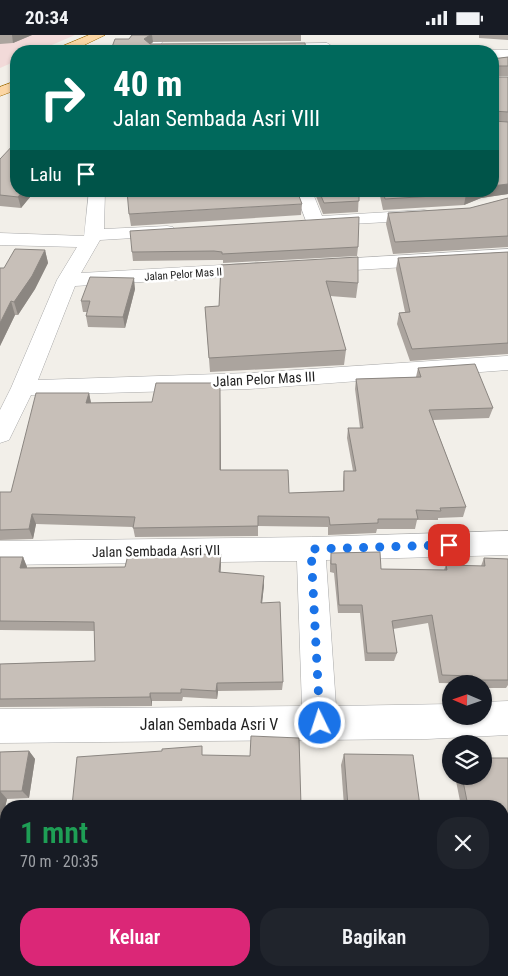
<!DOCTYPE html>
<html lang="id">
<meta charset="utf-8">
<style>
body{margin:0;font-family:"Roboto Condensed",sans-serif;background:#20242c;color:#f1f3f6;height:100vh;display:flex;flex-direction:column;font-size:19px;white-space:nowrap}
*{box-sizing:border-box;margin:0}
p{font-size:16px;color:#9ea1a6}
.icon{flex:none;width:28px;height:28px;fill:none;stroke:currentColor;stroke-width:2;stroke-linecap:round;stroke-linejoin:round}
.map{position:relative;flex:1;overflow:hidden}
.drawer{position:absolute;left:0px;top:765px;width:509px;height:176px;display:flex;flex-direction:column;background:#171b24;border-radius:20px 20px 0 0;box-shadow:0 1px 4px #0004}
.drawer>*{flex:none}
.top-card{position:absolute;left:10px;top:10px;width:489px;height:152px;border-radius:20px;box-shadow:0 1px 4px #0004;background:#00695c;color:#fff;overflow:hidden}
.needle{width:32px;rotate:272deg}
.buttons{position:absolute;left:442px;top:640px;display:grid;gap:10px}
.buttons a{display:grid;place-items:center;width:50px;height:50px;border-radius:50%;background:#171b24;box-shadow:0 1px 4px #0004;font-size:25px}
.pin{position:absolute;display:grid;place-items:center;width:42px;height:42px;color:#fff;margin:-21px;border-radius:10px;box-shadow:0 2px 8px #0006}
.me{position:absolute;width:55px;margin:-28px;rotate:356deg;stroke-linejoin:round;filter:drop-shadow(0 0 4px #0008)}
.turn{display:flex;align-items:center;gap:18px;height:105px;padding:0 20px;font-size:22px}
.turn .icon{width:65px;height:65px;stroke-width:2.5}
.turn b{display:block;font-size:35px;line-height:42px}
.then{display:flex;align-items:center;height:48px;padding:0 20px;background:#0003;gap:10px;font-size:19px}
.round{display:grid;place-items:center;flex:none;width:52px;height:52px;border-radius:20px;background:#20242c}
.overview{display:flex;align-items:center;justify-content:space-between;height:85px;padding:0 20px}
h1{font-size:30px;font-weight:600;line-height:38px;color:#1e9e55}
.action{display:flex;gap:10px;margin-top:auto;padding:10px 20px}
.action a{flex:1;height:58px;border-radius:20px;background:#db2777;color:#fff;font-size:20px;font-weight:600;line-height:58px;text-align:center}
.action a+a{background:#20242c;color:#f1f3f6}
.status{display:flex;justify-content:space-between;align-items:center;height:35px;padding:0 25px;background:#171b24;direction:ltr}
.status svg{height:14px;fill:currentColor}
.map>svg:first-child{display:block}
.commercial{fill:#f2dad9}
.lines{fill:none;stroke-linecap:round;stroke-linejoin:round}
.minor-casing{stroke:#a9a9a9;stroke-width:1}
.major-casing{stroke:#a06b00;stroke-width:1}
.minor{fill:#fff;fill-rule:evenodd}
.major{fill:#fcd6a4;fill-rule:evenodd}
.wall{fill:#aba49e}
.shaded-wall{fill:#8b8681}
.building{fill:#c7bfb8;stroke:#8b8681}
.route{stroke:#1a73e8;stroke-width:9;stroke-dasharray:0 16.2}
.labels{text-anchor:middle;stroke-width:5;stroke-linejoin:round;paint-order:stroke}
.far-street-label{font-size:11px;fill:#222;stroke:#fff}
.street-label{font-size:14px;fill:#222;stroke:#fff}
.near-street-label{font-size:16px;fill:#222;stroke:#fff}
</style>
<div class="status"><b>20:34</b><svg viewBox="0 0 49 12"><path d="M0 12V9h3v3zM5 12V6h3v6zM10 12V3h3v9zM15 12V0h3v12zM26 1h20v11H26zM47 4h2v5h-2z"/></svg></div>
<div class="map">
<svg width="508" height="941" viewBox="0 0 508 941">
<rect width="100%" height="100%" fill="#f2efe9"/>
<path class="commercial" d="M0 0H75L38 16H16V26L0 33Z"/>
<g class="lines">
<g class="minor-casing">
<g id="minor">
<path d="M155 0H167L156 16H144Z"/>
<path d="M327 8 333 12 331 15 267 16 263 13 269 9Z"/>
<path d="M492 15H508V23H492V16H488Z"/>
<path d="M89 156H105L104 194 167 191 173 192 176 196 173 200 167 201 100 205 81 238 258 228 265 230 268 234 265 238 258 240 75 251 38 345 249 338 506 321H508V335L249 354 31 360 9 405 0 408V375L11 353 57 245 77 212 0 210V198L84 201Z"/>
<path d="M295 156H312L322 181 424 175 430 176 433 180 430 184 424 185 315 191 309 190 306 186Z"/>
<path d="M508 214V226L321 237 314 235 311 231 314 227 321 225Z"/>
<path d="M508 496V520L326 525 336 671 451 669V681H484V667L508 666V700L427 704 0 708V674L302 671 297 526 0 530V506L311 502Z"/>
</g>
</g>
<g class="major-casing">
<g id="major">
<path d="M89 0H105L72 16H56L58 13Z"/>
<path d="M16 46V55L0 61V52Z"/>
</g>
</g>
<use href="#minor" class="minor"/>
<use href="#major" class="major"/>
</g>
<g class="wall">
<path d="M0 0H32L13 8 0 9Z"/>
<path d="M132 0H301V6L153 7 151 9 112 12 129 4Z"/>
<path d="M479 0H508V5L479 3Z"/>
<path d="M508 22V41H493V42H508V87L493 86 508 87V159L481 163 464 170 383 175 379 156H492V24Z"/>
<path d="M0 124 16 156H35L21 173 0 171Z"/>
<path d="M314 156H359L358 177 323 179Z"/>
<path d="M508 163V212L393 219 386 189 388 178 470 173Z"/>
<path d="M302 169 301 180 131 191 129 179Z"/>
<path d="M358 212 357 221 223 228V225H214L133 226 132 217Z"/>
<path d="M45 215 48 228 35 254 18 280H15L0 311V233H4Z"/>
<path d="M508 217V319L410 326 397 289 399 278 405 277 396 234 398 223Z"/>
<path d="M221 230 358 248 356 263 330 261 346 315 344 330 210 337 205 272 219 271Z"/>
<path d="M135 254 125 293 88 292 86 281 87 277H83L81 266Z"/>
<path d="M418 333 493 373 489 383 433 385 466 472 463 482 438 483V485H417L415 494H377L376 498 328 500V492L258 491V501L135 502 133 492 36 489 33 504 0 505V457H11L89 358 91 368 152 367 220 359 221 435 289 458 343 456V446L344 436H353L347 403 348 393H360L355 354 356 344 416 342Z"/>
<path d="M331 518 381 534 444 535 446 530 481 531 484 523 508 524V650L506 653H484V649L439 648 428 588 393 594 397 618 394 626H365L360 578H338L334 538 330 537V527Z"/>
<path d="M221 519V529L220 538 264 550 262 568 283 647 282 655 218 656 217 664 183 662 182 666H152V671L0 672V629L95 626V596L0 595V522H23L27 532V533L125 532Z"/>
<path d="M29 716 35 724 29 763 7 764 0 794V717Z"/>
<path d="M344 719 420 771H344L341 730Z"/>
<path d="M508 723V815H502V771H461L455 741H484Z"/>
<path d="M306 935H502L508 941H306Z"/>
</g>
<g class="shaded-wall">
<path d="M12 0H32L13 8Z"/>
<path d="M150 0H152L153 7 145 13 144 4Z"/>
<path d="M508 149V159L481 163 464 170 466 159 474 156H492V151Z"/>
<path d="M23 156H35L21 173 18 162Z"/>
<path d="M45 215 48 228 35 254 18 280 14 267Z"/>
<path d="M134 243 135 254 125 293 123 282Z"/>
<path d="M11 266 15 280 0 311V288Z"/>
<path d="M220 348V359L221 445 220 435Z"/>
<path d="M89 358 91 368H86Z"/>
<path d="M32 479 36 489 33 504 29 494Z"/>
<path d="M221 519V529L220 547 219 537Z"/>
<path d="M23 522 27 532 24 543 20 533Z"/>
<path d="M264 541V550L261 577V568Z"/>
<path d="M217 648 218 656 217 664 216 656Z"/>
<path d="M150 658 152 666V671L150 662Z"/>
<path d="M29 716 35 724 29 763 22 756Z"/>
<path d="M0 756 7 764 0 794Z"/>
<path d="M199 935H202L201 941H199Z"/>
</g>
<g class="building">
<path d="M132 0H150L144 4 150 9 305 8 306 16H99L102 11 112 12 115 4H129Z"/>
<path d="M508 22V31H493V42H508V77L493 76V86L508 87V149L492 151V124H496L492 120V24Z"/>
<path d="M16 107V156H23L18 162 0 160V124Z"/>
<path d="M127 156H297L302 169 129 179Z"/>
<path d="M319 156H359V166L324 168Z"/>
<path d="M383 156H474L466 159 385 164Z"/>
<path d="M508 163V201L395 207 388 178 470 173Z"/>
<path d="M359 182 358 212 222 219V217L214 216 132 217 130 196Z"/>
<path d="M15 214 45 215 32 241 14 267 11 266 0 288V233H4Z"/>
<path d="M508 217V308L412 314 399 278 410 277 398 223Z"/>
<path d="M358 222V248L326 246 346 315 209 323 205 272 219 271 221 230Z"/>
<path d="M90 242 134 243 123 282 86 281 90 266H81Z"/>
<path d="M475 329 493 373 429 375 466 472 440 473 441 476 416 475 418 484H378V488L330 490 329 482 258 481V491L133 493 135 482 32 479 29 494 0 495V457H11L36 358H89L86 368 152 367 156 348H220V435H288L289 458 344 456V436H356L348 393H363L356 344 421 342 418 333Z"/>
<path d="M380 517 381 534 447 535 446 530 485 531 484 523 508 524V645H474L473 641 442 640 432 580 392 586 397 618H367L362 570H339L336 529H331V518Z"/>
<path d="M221 519 219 537 264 541 261 568 280 567 283 647 217 648 216 656 181 654V658H150V662L0 664V629L95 626 94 587 0 586V522H23L20 533 125 532 128 520Z"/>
<path d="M251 701 299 703 301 771H72L77 722 162 716V714L202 711V720L250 721Z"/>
<path d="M29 716 22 756H0V757V717Z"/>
<path d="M344 719 413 720 420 771H348Z"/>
<path d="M484 723H508V808H502V771H468L462 741H484Z"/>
<path d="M502 884 508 910V941H308V935H502Z"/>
<path d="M67 935H199V941H66Z"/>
</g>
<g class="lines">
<path class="route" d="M320 688 311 514 449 510"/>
</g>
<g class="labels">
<g class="far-street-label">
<text transform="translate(183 239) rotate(-4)" y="4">Jalan Pelor Mas II</text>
</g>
<g class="street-label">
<text transform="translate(264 344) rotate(-3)" y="5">Jalan Pelor Mas III</text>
<text transform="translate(156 516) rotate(-1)" y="5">Jalan Sembada Asri VII</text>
</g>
<g class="near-street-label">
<text x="209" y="695">Jalan Sembada Asri V</text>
</g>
</g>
</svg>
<div class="buttons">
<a><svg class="needle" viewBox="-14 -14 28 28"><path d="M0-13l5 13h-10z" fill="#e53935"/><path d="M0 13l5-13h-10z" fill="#9ea1a6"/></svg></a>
<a><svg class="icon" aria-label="layers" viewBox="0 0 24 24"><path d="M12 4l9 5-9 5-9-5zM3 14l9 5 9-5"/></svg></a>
</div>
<div class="pin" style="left:449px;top:510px;background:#d93025"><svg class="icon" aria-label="arrive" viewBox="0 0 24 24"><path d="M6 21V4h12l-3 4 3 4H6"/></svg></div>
<svg class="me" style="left:320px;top:688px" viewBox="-20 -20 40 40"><circle r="17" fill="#1a73e8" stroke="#fff" stroke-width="3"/><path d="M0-11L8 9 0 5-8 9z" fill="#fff"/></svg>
<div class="top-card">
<div class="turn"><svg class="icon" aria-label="right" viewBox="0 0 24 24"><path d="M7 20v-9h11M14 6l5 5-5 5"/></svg><div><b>40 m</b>Jalan Sembada Asri VIII</div></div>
<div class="then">Lalu<svg class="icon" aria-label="arrive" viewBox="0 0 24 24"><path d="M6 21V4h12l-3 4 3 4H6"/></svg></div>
</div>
<section class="drawer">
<div class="overview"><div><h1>1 mnt</h1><p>70 m · 20:35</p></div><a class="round"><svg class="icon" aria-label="close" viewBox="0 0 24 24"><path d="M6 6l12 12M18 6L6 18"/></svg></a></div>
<div class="action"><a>Keluar</a><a>Bagikan</a></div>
</section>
</div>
